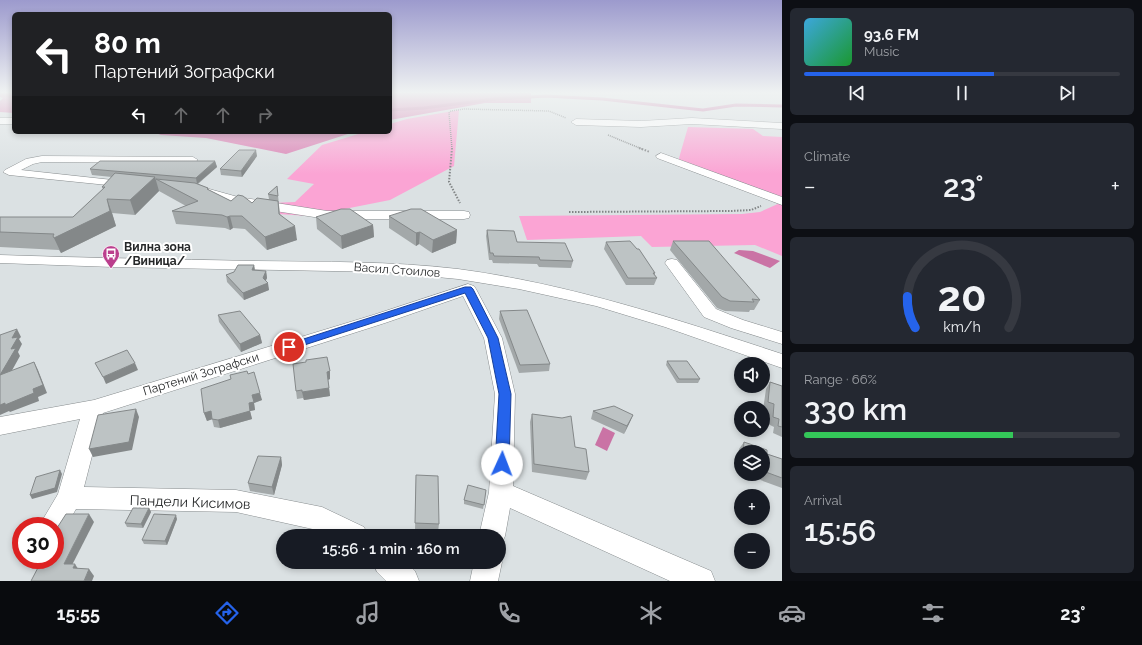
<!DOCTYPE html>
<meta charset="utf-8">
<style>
:root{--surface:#171b24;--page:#242831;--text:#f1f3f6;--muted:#9ea1a6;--line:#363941;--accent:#2563eb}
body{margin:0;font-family:Raleway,sans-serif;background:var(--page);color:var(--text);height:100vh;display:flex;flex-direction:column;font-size:15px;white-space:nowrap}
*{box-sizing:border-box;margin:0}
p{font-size:13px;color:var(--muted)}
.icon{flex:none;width:22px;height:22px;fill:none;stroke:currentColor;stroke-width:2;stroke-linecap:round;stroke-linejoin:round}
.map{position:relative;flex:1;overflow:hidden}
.drawer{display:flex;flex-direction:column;gap:8px;padding:8px;background:#0d0f14;width:360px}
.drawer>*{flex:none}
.top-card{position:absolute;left:12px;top:12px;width:380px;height:122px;border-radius:6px;box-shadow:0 2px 6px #0003;background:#202124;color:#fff;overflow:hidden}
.fabs{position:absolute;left:734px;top:357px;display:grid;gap:8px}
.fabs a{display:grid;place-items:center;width:36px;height:36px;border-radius:50%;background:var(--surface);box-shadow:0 2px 6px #0003;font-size:20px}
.speed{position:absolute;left:12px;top:517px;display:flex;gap:8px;font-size:20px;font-weight:700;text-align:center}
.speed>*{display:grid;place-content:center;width:52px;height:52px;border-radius:50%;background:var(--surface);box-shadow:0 2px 6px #0003;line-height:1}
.speed .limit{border:6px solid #d22;background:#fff;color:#111}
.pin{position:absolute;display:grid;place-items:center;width:34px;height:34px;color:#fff;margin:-17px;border:2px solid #fff;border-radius:50%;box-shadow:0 1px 4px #0007}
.me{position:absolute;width:44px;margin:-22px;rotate:2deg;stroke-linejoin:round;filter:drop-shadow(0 0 3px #0008)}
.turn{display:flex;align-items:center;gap:14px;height:84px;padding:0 16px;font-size:18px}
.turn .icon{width:52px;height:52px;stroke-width:2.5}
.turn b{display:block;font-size:28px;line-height:34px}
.lanes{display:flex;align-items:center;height:38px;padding:0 16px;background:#0003;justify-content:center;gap:20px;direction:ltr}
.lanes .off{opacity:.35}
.big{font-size:30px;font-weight:600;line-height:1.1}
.drawer .tile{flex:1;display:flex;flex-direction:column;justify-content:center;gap:6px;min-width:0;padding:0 14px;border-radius:6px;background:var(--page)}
.drawer .dial{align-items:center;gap:0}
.dial svg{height:104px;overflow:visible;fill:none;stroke:var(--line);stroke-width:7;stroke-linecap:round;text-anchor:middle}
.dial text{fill:var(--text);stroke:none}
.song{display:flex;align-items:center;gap:12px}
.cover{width:48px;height:48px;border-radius:6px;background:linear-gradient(135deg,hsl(200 70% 55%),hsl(130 70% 35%))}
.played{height:4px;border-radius:2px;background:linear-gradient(90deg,var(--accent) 60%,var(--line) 60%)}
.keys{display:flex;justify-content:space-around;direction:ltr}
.heat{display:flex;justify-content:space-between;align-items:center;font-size:22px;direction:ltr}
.charge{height:6px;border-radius:3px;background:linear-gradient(90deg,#34c759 66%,var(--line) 0)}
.trip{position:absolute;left:276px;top:529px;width:230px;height:40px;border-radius:20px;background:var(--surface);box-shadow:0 2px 6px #0003;font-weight:600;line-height:40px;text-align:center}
.tabs{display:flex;height:64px;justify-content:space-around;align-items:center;background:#090b0e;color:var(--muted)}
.tabs .icon{width:28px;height:28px}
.tabs .on{color:var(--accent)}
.tabs b{font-size:18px;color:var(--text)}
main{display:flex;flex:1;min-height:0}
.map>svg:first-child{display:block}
.green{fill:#fba4d4}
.forest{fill:#da82b4}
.water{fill:#ca73a5}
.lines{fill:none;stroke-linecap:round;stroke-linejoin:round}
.stream{stroke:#ca73a5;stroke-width:3}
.minor-casing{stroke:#878c8e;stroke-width:1}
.path-far1{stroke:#808485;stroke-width:1.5;stroke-dasharray:1 1;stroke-linecap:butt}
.path{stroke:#808485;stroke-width:2;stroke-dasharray:1.5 1.5;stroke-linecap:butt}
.minor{fill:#fff;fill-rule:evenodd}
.wall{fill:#a3a8a9}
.shaded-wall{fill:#848889}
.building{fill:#bdc3c4;stroke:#848889}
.route{fill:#2563eb;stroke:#184099}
.labels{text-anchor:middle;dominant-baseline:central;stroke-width:4;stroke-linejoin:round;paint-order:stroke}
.poi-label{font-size:12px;font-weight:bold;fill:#262829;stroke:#fff;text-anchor:start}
.street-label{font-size:12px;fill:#262829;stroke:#fff}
.near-street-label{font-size:14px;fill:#262829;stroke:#fff}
</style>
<main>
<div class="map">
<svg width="782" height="581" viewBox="0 0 782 581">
<rect width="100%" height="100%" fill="#dbe1e3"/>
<!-- green -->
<g class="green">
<polygon points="459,110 454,166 390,200 309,216 263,213 271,203 295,202 314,184 287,179 322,145 365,132 390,132 390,124 407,119"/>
<polygon points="688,127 753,129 763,136 782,137 782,256 755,245 652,247 641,236 527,240 519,216 742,214 760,212 780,203 677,165"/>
</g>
<!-- forest -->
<g class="forest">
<polygon points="0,93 14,93 14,113 0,112 0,101 3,98 0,97"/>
<polygon points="390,93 531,93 531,103 485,103 390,120"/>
<polygon points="153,132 354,132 286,154 206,138 161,135"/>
</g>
<!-- water -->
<g class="water">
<polygon points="739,250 753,251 780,261 770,268 734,253"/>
<polygon points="603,427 615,433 607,451 595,445"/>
</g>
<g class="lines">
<!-- stream -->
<g class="stream">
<polyline points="0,94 14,97"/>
<polyline points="390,110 424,108 495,99 546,96 602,99 703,110 736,105 782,106"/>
</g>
<!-- minor casing -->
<g class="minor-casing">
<g id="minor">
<rect x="0" y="118" width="14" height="6"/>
<polygon points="692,118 782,123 782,129 692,124 641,127 576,125 571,122 576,119 641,121"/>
<polygon points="661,153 782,197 782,205 657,158 656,156"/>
<polygon points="42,156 193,157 198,160 193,163 42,162 33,164 21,170 131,182 133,184 131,186 127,187 9,175 3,172 5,170 26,159"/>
<polygon points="202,187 238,197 327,211 464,211 469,212 470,215 469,218 464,219 327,219 237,205 198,194 196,191 198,188"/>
<path d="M0,255C85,258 170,259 255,261C323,262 391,261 458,269C570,284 676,319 782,354V368L665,327L596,306L519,289L458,279L385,272L113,267L0,263Z"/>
<polygon points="672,259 677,260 716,309 743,320 782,332 782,344 731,328 704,317 665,263 667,260"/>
<polygon points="468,284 474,286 476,289 502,338 515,394 513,486 711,571 715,581 670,581 510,508 505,536 501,545 499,546 499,536 479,536 489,492 495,394 484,338 463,296 385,323 103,413 84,487 236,490 322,507 364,527 368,536 329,536 317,530 236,512 76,509 61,535 55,537 55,526 39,526 58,494 80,419 0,435 0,417 94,400 373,315"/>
<polygon points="499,556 502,562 498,581 470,581 474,562 499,562"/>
<polygon points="373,562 406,562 415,571 419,581 386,581 377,572"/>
</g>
</g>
<!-- path-far1 -->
<g class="path-far1">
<polyline points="608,135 642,149"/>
<polyline points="452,149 449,113 451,111 464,109 549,111 566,118"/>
</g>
<!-- path -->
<g class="path">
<polyline points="452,148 449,182 460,203"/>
<polyline points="639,148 650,152"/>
<polyline points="569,212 730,211 751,210 761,206"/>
</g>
<!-- minor -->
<use href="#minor" class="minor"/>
</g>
<!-- wall -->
<g class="wall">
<polygon points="257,156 242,177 221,175 220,169"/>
<polygon points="215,161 217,167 198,184 208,188 209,190 231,201 252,203 269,199 268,194 277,186 280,214 297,240 267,250 245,229 233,228 230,230 225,228 176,224 172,211 186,206 159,191 156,181 159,191 135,215 112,213 116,226 61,253 59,250 0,247 0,217 73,217 103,189 102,187 112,177 92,175 90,169"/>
<polygon points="389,216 457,230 456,243 432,253 419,244 416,246 389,228"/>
<polygon points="316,217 373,225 374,237 342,249 317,229"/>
<polygon points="487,230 517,242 573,261 571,268 539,267 537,264 493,263 492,260 489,260 486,236"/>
<polygon points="673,241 760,300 754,310 750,310 749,312 725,311 717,308 670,250"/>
<polygon points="606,242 637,249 655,273 655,275 657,278 654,285 626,285 604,249"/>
<polygon points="254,265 255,270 266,271 267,278 266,280 269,290 244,300 227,282 226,275"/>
<polygon points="500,311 550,364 549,371 519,373 499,319"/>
<polygon points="218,315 260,335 262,343 241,352 219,322"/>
<polygon points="667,361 700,379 698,383 677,383 666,365"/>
<polygon points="330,371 330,379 328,380 330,396 304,400 303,398 297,399 296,391"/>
<polygon points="248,374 262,400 254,403 255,410 250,411 252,419 220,428 214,427 212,419 207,421 204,413"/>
<polygon points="770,382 782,386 782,437 773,433 774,427 768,424 769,412 763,410 766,389"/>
<polygon points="593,411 633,415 624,434 591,419"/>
<polygon points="532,414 575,447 589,472 586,480 532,472 530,422"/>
<polygon points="744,442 767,454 782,459 782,488 744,474 763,474 763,452 741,452 741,473 738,471 739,449"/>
<polygon points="281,457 282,465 274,495 250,491 248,483"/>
<polygon points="416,475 439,524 438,532 415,531"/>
<polygon points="486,490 483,509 464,504 464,500"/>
<polygon points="149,508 151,512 143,528 127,527 125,523"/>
<polygon points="177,519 167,545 144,544 142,540"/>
</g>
<!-- shaded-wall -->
<g class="shaded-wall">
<polygon points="256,150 257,156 242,177 241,171"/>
<polygon points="215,161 217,167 197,184 196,178"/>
<polygon points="155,177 159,191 135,215 130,200"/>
<polygon points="107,199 112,213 116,226 61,253 54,238"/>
<polygon points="230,216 233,228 230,230 227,217"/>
<polygon points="373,225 374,237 342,249 341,236"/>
<polygon points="295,226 297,240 267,250 265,237"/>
<polygon points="457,230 456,243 432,253 433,240"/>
<polygon points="420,232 419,244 416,246 416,233"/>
<polygon points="254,265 255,272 252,270"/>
<polygon points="266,271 267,278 264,284 268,283 269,290 244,300 243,293 263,278"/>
<polygon points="17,329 21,337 19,339 22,344 18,352 20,356 5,383 0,375 11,349 12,338"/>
<polygon points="260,335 262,343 241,352 240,344"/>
<polygon points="34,362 38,370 47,393 38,397 39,401 10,412 9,411 0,415 0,405 33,389"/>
<polygon points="135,363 138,370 106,384 103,377"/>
<polygon points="330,371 330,379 327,380 327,372"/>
<polygon points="329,388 330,396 304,400 302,392"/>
<polygon points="260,393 262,400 254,403 255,410 250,411 252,419 220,428 218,420 249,403 252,395"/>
<polygon points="136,409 139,417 132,450 93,457 89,449"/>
<polygon points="211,411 213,419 207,421 204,413"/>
<polygon points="633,415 630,422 624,434 627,426"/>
<polygon points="281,457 282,465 274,495 272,487"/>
<polygon points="60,470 62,474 57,492 32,499 30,495"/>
<polygon points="149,508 151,512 143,528 141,524"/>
<polygon points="89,514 94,522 69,571 64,564"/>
<polygon points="176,515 177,519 167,545 165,541"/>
<polygon points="75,564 80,572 73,568"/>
<polygon points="89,569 94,576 92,581 84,581"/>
</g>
<!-- building -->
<g class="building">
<polygon points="239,150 256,150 241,171 220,169"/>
<polygon points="100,161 215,161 196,178 90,169"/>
<polygon points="115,173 155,177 130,200 107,199 110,211 54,238 53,236 54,234 0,232 0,217 73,217 105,187 102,187"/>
<polygon points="156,179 195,183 208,188 207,189 231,201 238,195 243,196 252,203 257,198 278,201 279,214 295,226 265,237 242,216 230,216 227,217 222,215 172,211 198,201"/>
<polygon points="277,186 278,196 268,194"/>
<polygon points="341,209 350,209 373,225 341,236 316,217"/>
<polygon points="411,209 421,209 457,230 433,240 420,232 416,233 389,216"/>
<polygon points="487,230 514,231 517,242 565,243 573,261 540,260 539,257 494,256 493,253 490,253"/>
<polygon points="630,241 637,249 639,249 655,273 653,273 657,278 628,278 606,242"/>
<polygon points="673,241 709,241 760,300 752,299 754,302 730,301 722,297"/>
<polygon points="238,265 254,265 252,270 266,271 263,278 268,283 243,293 226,275 234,272"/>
<polygon points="527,310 550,364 520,365 500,311"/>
<polygon points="240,311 260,335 240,344 218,315"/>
<polygon points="17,329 12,338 18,337 11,349 16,348 0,375 34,362 43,385 33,389 34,393 5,405 5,403 0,405 0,335"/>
<polygon points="127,350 135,363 103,377 95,363"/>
<polygon points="327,357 330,371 327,372 329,388 302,392 302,390 296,391 293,364 306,362 306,360"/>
<polygon points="667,361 687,361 700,379 679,379"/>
<polygon points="247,371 248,374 254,372 260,393 252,395 254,402 249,403 250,411 218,420 212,419 211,411 204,413 201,389 231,379 230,375"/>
<polygon points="770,382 782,386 782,427 778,426 779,419 773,417 774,404 768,402"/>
<polygon points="614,406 633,415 627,426 593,411"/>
<polygon points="136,409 129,442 89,449 98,415"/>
<polygon points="532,414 562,418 571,416 575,447 586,449 589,472 534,464"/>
<polygon points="744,442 767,450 767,454 782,459 782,478 763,471 763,452 743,452"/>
<polygon points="258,456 281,457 272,487 248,483"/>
<polygon points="60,470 55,488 30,495 36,477"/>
<polygon points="416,475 438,476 439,524 415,523"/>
<polygon points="468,485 486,490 484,505 464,500"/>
<polygon points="133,508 149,508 141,524 125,523"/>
<polygon points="66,514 89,514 64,564 75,564 73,568 89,569 84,581 31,581 42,560 55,560 55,529 57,528"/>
<polygon points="154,514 176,515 165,541 142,540"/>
</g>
<!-- sky -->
<linearGradient id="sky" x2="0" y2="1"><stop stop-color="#9c9acd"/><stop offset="0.53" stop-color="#eff2f2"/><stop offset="1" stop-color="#eff2f2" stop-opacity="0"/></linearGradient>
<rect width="782" height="174" fill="url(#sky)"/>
<!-- route -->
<polygon class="route" points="465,287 471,287 473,289 498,338 511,394 509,464 507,468 502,469 497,468 495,464 499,394 488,338 465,293 292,349 285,349 284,347 285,345"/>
<!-- icons -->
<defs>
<g id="bus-pin" transform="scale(0.9)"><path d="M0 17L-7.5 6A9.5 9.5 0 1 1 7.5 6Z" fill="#bb3e8d" stroke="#fff"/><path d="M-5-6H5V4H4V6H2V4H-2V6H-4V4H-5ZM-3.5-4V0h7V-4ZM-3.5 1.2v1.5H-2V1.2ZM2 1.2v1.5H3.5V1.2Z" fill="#fff"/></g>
</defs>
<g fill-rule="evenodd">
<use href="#bus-pin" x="111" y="254"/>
</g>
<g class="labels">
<!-- poi labels -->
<g class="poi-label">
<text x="124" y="247">Вилна зона<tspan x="124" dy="14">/Виница/</tspan></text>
</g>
<!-- street labels -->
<g class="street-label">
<text transform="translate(397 270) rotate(4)">Васил Стоилов</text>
<text transform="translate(201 374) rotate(-17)">Партений Зографски</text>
</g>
<!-- near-street labels -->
<g class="near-street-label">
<text transform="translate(190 502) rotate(2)">Пандели Кисимов</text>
</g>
</g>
</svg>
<div class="fabs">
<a><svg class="icon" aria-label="sound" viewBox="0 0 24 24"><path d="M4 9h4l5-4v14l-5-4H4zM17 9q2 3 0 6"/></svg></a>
<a><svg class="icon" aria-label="search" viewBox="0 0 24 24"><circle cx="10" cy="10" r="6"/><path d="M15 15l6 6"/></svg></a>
<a><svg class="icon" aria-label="layers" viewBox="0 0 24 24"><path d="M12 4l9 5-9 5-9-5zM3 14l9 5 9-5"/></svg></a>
<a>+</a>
<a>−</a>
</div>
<div class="speed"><div class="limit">30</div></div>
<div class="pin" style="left:289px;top:347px;background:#d93025"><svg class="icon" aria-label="arrive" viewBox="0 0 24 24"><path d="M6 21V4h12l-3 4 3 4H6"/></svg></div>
<svg class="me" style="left:502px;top:464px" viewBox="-20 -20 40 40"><circle r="19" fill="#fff"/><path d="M0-13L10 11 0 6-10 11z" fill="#2563eb"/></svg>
<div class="trip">15:56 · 1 min · 160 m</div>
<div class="top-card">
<div class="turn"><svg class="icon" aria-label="left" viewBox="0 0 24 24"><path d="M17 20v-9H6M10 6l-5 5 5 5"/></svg><div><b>80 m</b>Партений Зографски</div></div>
<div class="lanes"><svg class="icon" aria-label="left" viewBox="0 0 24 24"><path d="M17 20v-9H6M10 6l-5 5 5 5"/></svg><svg class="icon off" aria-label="ahead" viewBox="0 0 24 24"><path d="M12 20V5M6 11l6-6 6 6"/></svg><svg class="icon off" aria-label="ahead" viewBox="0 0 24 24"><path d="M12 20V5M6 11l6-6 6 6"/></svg><svg class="icon off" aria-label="right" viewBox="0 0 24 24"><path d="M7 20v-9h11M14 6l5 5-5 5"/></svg></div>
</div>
</div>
<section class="drawer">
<div class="tile">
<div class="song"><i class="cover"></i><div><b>93.6 FM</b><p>Music</p></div></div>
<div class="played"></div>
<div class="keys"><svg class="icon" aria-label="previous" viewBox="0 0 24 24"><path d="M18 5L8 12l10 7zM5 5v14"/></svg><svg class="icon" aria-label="pause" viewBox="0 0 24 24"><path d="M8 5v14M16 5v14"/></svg><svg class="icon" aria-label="next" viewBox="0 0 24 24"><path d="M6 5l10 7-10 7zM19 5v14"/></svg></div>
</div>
<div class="tile"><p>Climate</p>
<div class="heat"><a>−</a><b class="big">23°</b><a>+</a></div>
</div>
<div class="tile dial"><svg viewBox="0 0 100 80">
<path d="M14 69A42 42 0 1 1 86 69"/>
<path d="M14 69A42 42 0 0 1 8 45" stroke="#2563eb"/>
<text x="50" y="56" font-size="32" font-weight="700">20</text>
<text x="50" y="72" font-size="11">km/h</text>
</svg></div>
<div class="tile"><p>Range · 66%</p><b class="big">330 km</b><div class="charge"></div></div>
<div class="tile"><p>Arrival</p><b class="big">15:56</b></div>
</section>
</main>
<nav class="tabs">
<b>15:55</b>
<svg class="icon on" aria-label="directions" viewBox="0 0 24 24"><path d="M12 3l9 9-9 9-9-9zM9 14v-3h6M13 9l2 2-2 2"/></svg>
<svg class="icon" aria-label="music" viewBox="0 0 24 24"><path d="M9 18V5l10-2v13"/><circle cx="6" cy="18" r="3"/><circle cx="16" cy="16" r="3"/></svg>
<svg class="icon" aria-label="phone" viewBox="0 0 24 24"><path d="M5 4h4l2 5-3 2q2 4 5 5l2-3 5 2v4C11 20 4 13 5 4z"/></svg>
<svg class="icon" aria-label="climate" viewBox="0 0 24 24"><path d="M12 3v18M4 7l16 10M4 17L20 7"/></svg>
<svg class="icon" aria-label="car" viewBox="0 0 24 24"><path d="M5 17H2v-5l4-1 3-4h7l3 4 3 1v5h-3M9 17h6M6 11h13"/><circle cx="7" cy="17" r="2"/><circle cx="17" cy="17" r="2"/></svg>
<svg class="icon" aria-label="filters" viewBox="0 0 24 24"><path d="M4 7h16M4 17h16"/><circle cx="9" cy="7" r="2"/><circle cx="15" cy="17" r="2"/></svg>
<b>23°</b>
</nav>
